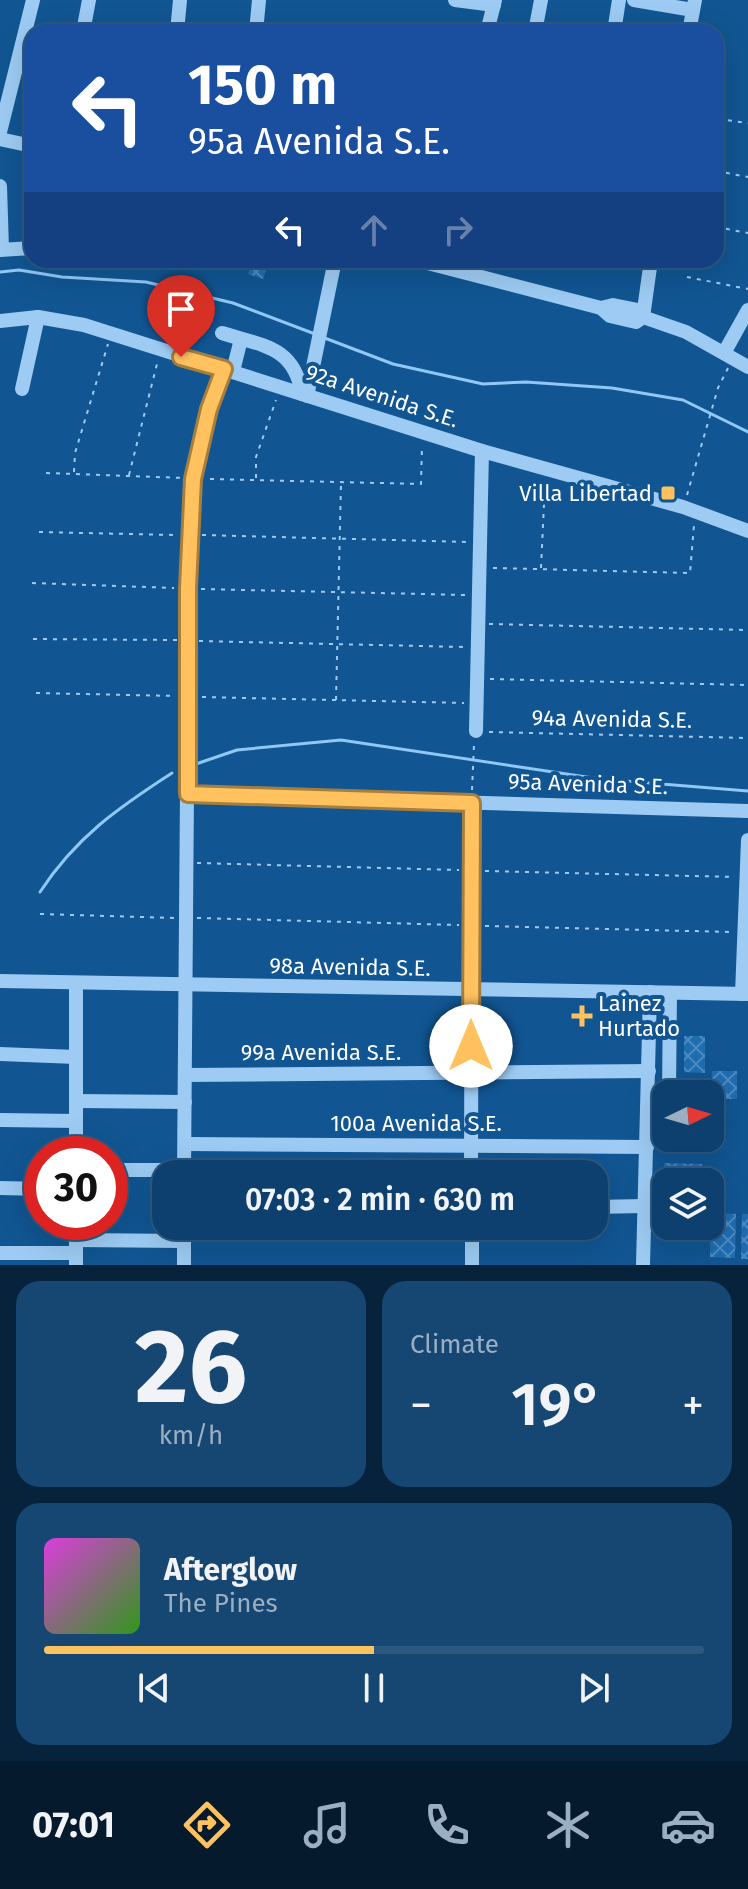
<!DOCTYPE html>
<meta charset="utf-8">
<style>
:root{--surface:#0d406e;--page:#164773;--text:#f1f3f6;--muted:#9aafc2;--line:#2d5981;--accent:#ffc25f}
body{margin:0;font-family:"Fira Sans",sans-serif;background:var(--page);color:var(--text);height:100vh;display:flex;flex-direction:column;font-size:30px;white-space:nowrap}
*{box-sizing:border-box;margin:0}
p{font-size:26px;color:var(--muted)}
.icon{flex:none;width:44px;height:44px;fill:none;stroke:currentColor;stroke-width:2;stroke-linecap:round;stroke-linejoin:round}
.map{position:relative;height:1265px;overflow:hidden}
.details{display:flex;flex-direction:column;gap:16px;padding:16px;background:#07233c;flex:1}
.details>*{flex:none}
.top-card{position:absolute;left:24px;top:24px;width:700px;height:244px;border-radius:24px;box-shadow:0 8px 32px #0002,0 0 0 2px var(--line);background:#1a4fa0;color:#fff;overflow:hidden}
.needle{width:52px;rotate:85deg}
.tools{position:absolute;left:652px;top:1080px;display:grid;gap:16px}
.tools a{display:grid;place-items:center;width:72px;height:72px;border-radius:16px;background:var(--surface);box-shadow:0 8px 32px #0002,0 0 0 2px var(--line);font-size:40px}
.speed{position:absolute;left:24px;top:1136px;display:flex;gap:16px;font-size:40px;font-weight:700;text-align:center}
.speed>*{display:grid;place-content:center;width:104px;height:104px;border-radius:50%;background:var(--surface);box-shadow:0 8px 32px #0002,0 0 0 2px var(--line);line-height:1}
.speed .limit{border:12px solid #d22;background:#fff;color:#111}
.pin{position:absolute;display:grid;place-items:center;width:68px;height:68px;color:#fff;margin:-82px -34px;border-radius:50% 50% 50% 0;rotate:-45deg;box-shadow:0 0 8px #0007}
.pin .icon{rotate:45deg}
.me{position:absolute;width:88px;margin:-44px;rotate:0deg;stroke-linejoin:round;filter:drop-shadow(0 0 6px #0008)}
.turn{display:flex;align-items:center;gap:28px;height:168px;padding:0 32px;font-size:36px}
.turn .icon{width:104px;height:104px;stroke-width:2.5}
.turn b{display:block;font-size:56px;line-height:68px}
.lanes{display:flex;align-items:center;height:76px;padding:0 32px;background:#0003;justify-content:center;gap:40px;direction:ltr}
.lanes .off{opacity:.35}
.big{font-size:60px;font-weight:600;line-height:1.1}
.details .card{flex:1;display:flex;flex-direction:column;justify-content:center;gap:12px;min-width:0;padding:0 28px;border-radius:24px;background:var(--page)}
.details .dial{align-items:center;gap:0}
.dial b{font-size:104px;line-height:1}
.song{display:flex;align-items:center;gap:24px}
.cover{width:96px;height:96px;border-radius:12px;background:linear-gradient(135deg,hsl(300 70% 55%),hsl(110 70% 35%))}
.played{height:8px;border-radius:4px;background:linear-gradient(90deg,var(--accent) 50%,var(--line) 50%)}
.keys{display:flex;justify-content:space-around;direction:ltr}
.heat{display:flex;justify-content:space-between;align-items:center;font-size:44px;direction:ltr}
.details .tiles{flex:1;display:grid;gap:16px;grid-template-columns:1fr 1fr}
.card:last-child{grid-column:span 2}
.trip{position:absolute;left:152px;top:1160px;width:456px;height:80px;border-radius:24px;background:var(--surface);box-shadow:0 8px 32px #0002,0 0 0 2px var(--line);font-weight:600;line-height:80px;text-align:center}
.dock{display:flex;height:128px;justify-content:space-around;align-items:center;background:#051a2c;color:var(--muted)}
.dock .icon{width:56px;height:56px}
.dock .on{color:var(--accent)}
.dock b{font-size:36px;color:var(--text)}
.map>svg:first-child{display:block}
.lines{fill:none;stroke-linecap:round;stroke-linejoin:round}
.stream{stroke:#8fc8f6;stroke-width:3}
.building{fill:url(#building-cross-hatch)}
.path{stroke:#9dcbf3;stroke-width:2;stroke-dasharray:4 6;stroke-linecap:butt}
.minor{stroke:#9dcbf3;stroke-width:14}
.route-casing{stroke:#a67e3e;stroke-width:20}
.route{stroke:#ffc25f;stroke-width:14}
.poi-dot{fill:#ffc25f;stroke:#115592;stroke-width:3}
.labels{text-anchor:middle;dominant-baseline:central;stroke-width:8;stroke-linejoin:round;paint-order:stroke}
.street-label{font-size:22px;fill:#fff;stroke:#115592}
.poi-label{font-size:22px;fill:#fff;stroke:#115592;text-anchor:end}
</style>
<div class="map">
<svg width="748" height="1265" viewBox="0 0 748 1265">
<defs>
<pattern id="building-cross-hatch" width="8" height="8" patternUnits="userSpaceOnUse" patternTransform="scale(2)"><rect width="8" height="8" fill="#1f6db1"/><path d="M0 0l8 8M0 8l8-8" fill="none" stroke="#4c8ac1"/></pattern>
</defs>
<rect width="100%" height="100%" fill="#115592"/>
<g class="lines">
<!-- stream -->
<g class="stream">
<polyline points="0,272 19,270 62,277 146,282 233,303 315,334"/>
<polyline points="322,337 393,364 483,384 526,382 612,388 683,400 748,432"/>
<polyline points="196,764 237,750 341,740 600,779 748,791"/>
<path d="M40,892C76,837 118,808 172,773"/>
</g>
</g>
<!-- building -->
<g class="building">
<polygon points="253,260 270,260 263,279 248,274"/>
<polygon points="684,1036 705,1036 705,1073 684,1072"/>
<rect x="712" y="1071" width="25" height="28"/>
<polygon points="664,1163 702,1164 701,1182 664,1182"/>
<polygon points="711,1213 736,1214 735,1258 710,1257"/>
<polygon points="742,1214 748,1214 748,1259 741,1259"/>
</g>
<g class="lines">
<!-- path -->
<g class="path">
<polyline points="718,119 748,123"/>
<polyline points="716,171 748,177"/>
<polyline points="716,227 748,233"/>
<polyline points="687,277 748,289"/>
<polyline points="74,472 75,453 108,344"/>
<polyline points="46,473 184,478"/>
<polyline points="129,475 158,360"/>
<polyline points="256,478 256,457 276,400"/>
<polyline points="210,479 421,484 422,445"/>
<polyline points="687,495 718,388 728,368"/>
<polyline points="39,532 175,535"/>
<polyline points="202,535 467,542"/>
<polyline points="493,568 690,573 694,525"/>
<polyline points="541,568 545,482"/>
<polyline points="32,583 174,588"/>
<polyline points="201,589 466,595"/>
<polyline points="489,624 748,630"/>
<polyline points="33,639 177,640"/>
<polyline points="199,641 465,647"/>
<polyline points="490,679 748,685"/>
<polyline points="36,693 176,696"/>
<polyline points="202,697 464,703"/>
<polyline points="336,700 341,483"/>
<polyline points="489,732 748,738"/>
<polyline points="472,790 474,744"/>
<polyline points="197,863 459,870"/>
<polyline points="485,871 735,877"/>
<polyline points="40,914 175,918"/>
<polyline points="197,918 459,925"/>
<polyline points="485,926 731,932"/>
</g>
<!-- minor -->
<g class="minor">
<polyline points="455,0 494,5"/>
<polyline points="634,0 693,10"/>
<polyline points="83,32 89,0"/>
<polyline points="177,32 180,0"/>
<polyline points="256,32 259,0"/>
<polyline points="487,32 495,0"/>
<polyline points="535,32 541,0"/>
<polyline points="614,32 619,0"/>
<polyline points="689,32 695,0"/>
<polyline points="0,132 33,0"/>
<polyline points="0,139 32,146"/>
<polyline points="0,186 2,249"/>
<polyline points="0,250 32,248"/>
<polyline points="416,260 601,308 610,316 636,322 643,317"/>
<polyline points="601,308 613,305 638,310 643,317 686,332 748,367"/>
<polyline points="643,317 651,260"/>
<polyline points="0,321 38,317 84,325 482,451 683,507 748,531"/>
<path d="M222,333C263,346 294,346 302,394"/>
<polyline points="724,353 748,310"/>
<polyline points="233,371 241,339"/>
<polyline points="22,389 38,317"/>
<polyline points="307,396 335,260"/>
<polyline points="476,731 482,451"/>
<polyline points="188,794 748,811"/>
<polyline points="0,981 748,994"/>
<polyline points="742,994 748,840"/>
<polyline points="0,1054 76,1057"/>
<polyline points="185,1075 649,1071"/>
<polyline points="669,1094 670,993"/>
<polyline points="76,1101 185,1102"/>
<polyline points="0,1120 76,1121"/>
<polyline points="185,1144 647,1147"/>
<polyline points="76,1154 76,983"/>
<polyline points="110,1170 184,1170"/>
<path d="M184,1174L189,535C193,477 204,424 224,369"/>
<polyline points="471,1174 472,803"/>
<polyline points="0,1188 42,1189"/>
<polyline points="594,1207 644,1206"/>
<polyline points="472,1226 472,1265"/>
<polyline points="76,1240 184,1241"/>
<polyline points="0,1253 76,1253"/>
<polyline points="76,1265 76,1222"/>
<polyline points="184,1265 184,1226"/>
<polyline points="643,1265 650,992"/>
</g>
</g>
<g class="lines">
<!-- route casing -->
<g class="route-casing">
<polyline id="route" points="181,357 224,369 209,409 193,479 188,588 188,794 472,803 471,1046"/>
</g>
<!-- route -->
<use href="#route" class="route"/>
</g>
<!-- markers -->
<g class="poi-dot">
<rect x="660" y="485" width="16" height="16" rx="4"/>
<path d="M578 1004h8v8h8v8h-8v8h-8v-8h-8v-8h8z"/>
</g>
<g class="labels">
<!-- street labels -->
<g class="street-label">
<text transform="translate(382 396) rotate(18)">92a Avenida S.E.</text>
<text transform="translate(612 719) rotate(1)">94a Avenida S.E.</text>
<text transform="translate(588 784) rotate(2)">95a Avenida S.E.</text>
<text transform="translate(350 967) rotate(1)">98a Avenida S.E.</text>
<text x="321" y="1052">99a Avenida S.E.</text>
<text x="416" y="1123">100a Avenida S.E.</text>
</g>
<!-- poi labels -->
<g class="poi-label">
<text x="652" y="493">Villa Libertad</text>
<text x="598" y="1003" text-anchor="start">Lainez<tspan x="598" dy="25">Hurtado</tspan></text>
</g>
</g>
</svg>
<div class="tools">
<a><svg class="needle" viewBox="-14 -14 28 28"><path d="M0-13l5 13h-10z" fill="#e53935"/><path d="M0 13l5-13h-10z" fill="#9aafc2"/></svg></a>
<a><svg class="icon" aria-label="layers" viewBox="0 0 24 24"><path d="M12 4l9 5-9 5-9-5zM3 14l9 5 9-5"/></svg></a>
</div>
<div class="speed"><div class="limit">30</div></div>
<div class="pin" style="left:181px;top:357px;background:#d93025"><svg class="icon" aria-label="arrive" viewBox="0 0 24 24"><path d="M6 21V4h12l-3 4 3 4H6"/></svg></div>
<svg class="me" style="left:471px;top:1046px" viewBox="-20 -20 40 40"><circle r="19" fill="#fff"/><path d="M0-13L10 11 0 6-10 11z" fill="#ffc25f"/></svg>
<div class="trip">07:03 · 2 min · 630 m</div>
<div class="top-card">
<div class="turn"><svg class="icon" aria-label="left" viewBox="0 0 24 24"><path d="M17 20v-9H6M10 6l-5 5 5 5"/></svg><div><b>150 m</b>95a Avenida S.E.</div></div>
<div class="lanes"><svg class="icon" aria-label="left" viewBox="0 0 24 24"><path d="M17 20v-9H6M10 6l-5 5 5 5"/></svg><svg class="icon off" aria-label="ahead" viewBox="0 0 24 24"><path d="M12 20V5M6 11l6-6 6 6"/></svg><svg class="icon off" aria-label="right" viewBox="0 0 24 24"><path d="M7 20v-9h11M14 6l5 5-5 5"/></svg></div>
</div>
</div>
<section class="details">
<div class="tiles">
<div class="card dial"><b>26</b><p>km/h</p></div>
<div class="card"><p>Climate</p>
<div class="heat"><a>−</a><b class="big">19°</b><a>+</a></div>
</div>
<div class="card">
<div class="song"><i class="cover"></i><div><b>Afterglow</b><p>The Pines</p></div></div>
<div class="played"></div>
<div class="keys"><svg class="icon" aria-label="previous" viewBox="0 0 24 24"><path d="M18 5L8 12l10 7zM5 5v14"/></svg><svg class="icon" aria-label="pause" viewBox="0 0 24 24"><path d="M8 5v14M16 5v14"/></svg><svg class="icon" aria-label="next" viewBox="0 0 24 24"><path d="M6 5l10 7-10 7zM19 5v14"/></svg></div>
</div>
</div>
</section>
<nav class="dock">
<b>07:01</b>
<svg class="icon on" aria-label="directions" viewBox="0 0 24 24"><path d="M12 3l9 9-9 9-9-9zM9 14v-3h6M13 9l2 2-2 2"/></svg>
<svg class="icon" aria-label="music" viewBox="0 0 24 24"><path d="M9 18V5l10-2v13"/><circle cx="6" cy="18" r="3"/><circle cx="16" cy="16" r="3"/></svg>
<svg class="icon" aria-label="phone" viewBox="0 0 24 24"><path d="M5 4h4l2 5-3 2q2 4 5 5l2-3 5 2v4C11 20 4 13 5 4z"/></svg>
<svg class="icon" aria-label="climate" viewBox="0 0 24 24"><path d="M12 3v18M4 7l16 10M4 17L20 7"/></svg>
<svg class="icon" aria-label="car" viewBox="0 0 24 24"><path d="M5 17H2v-5l4-1 3-4h7l3 4 3 1v5h-3M9 17h6M6 11h13"/><circle cx="7" cy="17" r="2"/><circle cx="17" cy="17" r="2"/></svg>
</nav>
